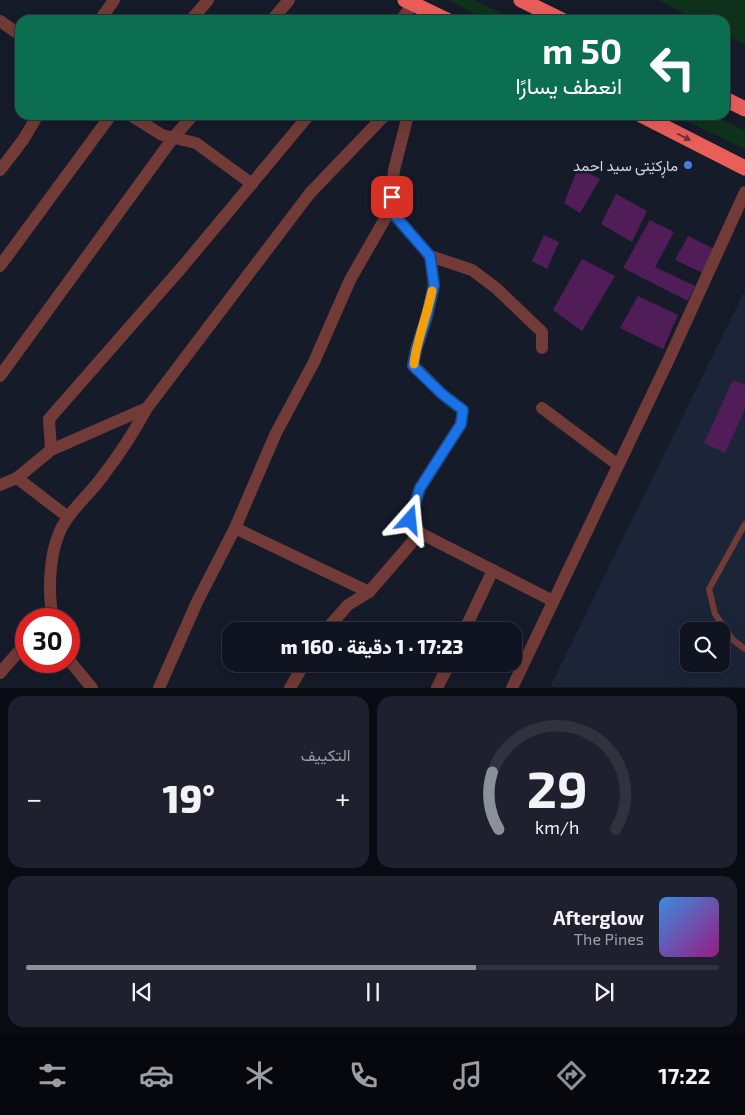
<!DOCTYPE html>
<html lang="ar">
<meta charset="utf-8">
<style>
:root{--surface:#101420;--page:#1e212d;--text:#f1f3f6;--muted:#9c9ea5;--line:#30333e;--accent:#8c9099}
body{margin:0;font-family:"Exo 2",Vazirmatn,sans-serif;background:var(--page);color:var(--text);direction:rtl;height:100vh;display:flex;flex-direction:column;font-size:19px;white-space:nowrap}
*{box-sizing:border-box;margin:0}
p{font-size:16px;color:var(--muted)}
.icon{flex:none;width:28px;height:28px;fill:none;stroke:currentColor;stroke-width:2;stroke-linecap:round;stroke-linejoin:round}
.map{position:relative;height:688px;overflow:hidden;direction:ltr}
.sheet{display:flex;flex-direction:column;gap:8px;padding:8px;background:#090b12;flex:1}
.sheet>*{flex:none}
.hud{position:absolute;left:15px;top:15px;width:715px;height:105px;border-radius:15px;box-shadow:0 5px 20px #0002,0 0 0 1px var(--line);direction:rtl;background:#0b6e4f;color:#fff;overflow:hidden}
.tools{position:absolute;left:680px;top:622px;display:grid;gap:10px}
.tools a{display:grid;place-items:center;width:50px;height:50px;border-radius:10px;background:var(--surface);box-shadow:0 5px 20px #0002,0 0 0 1px var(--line);font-size:25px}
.speed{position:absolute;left:15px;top:608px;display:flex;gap:10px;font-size:25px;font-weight:700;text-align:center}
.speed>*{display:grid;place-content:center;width:65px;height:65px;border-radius:50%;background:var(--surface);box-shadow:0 5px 20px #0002,0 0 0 1px var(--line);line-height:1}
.speed .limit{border:8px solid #d22;background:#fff;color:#111}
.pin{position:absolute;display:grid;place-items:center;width:42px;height:42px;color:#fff;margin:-21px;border-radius:10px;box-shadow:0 2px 8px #0006}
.me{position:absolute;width:55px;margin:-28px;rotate:18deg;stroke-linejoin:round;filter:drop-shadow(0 0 4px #0008)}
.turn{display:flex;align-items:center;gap:18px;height:105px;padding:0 25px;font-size:22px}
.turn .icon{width:65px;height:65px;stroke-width:2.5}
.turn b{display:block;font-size:35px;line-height:42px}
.big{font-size:38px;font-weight:800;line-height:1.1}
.sheet .widget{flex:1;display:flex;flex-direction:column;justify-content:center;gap:8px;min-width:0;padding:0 18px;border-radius:15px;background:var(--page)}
.sheet .dial{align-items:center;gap:0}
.dial svg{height:130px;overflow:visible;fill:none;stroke:var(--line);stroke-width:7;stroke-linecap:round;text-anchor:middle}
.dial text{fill:var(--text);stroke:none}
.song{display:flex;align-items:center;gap:15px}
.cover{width:60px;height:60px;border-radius:8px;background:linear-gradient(135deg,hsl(210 70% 55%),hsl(310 70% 35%))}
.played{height:5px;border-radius:2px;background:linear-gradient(90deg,var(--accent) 65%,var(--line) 65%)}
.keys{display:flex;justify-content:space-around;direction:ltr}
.heat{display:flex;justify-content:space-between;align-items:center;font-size:28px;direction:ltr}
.sheet .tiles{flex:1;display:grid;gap:8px;grid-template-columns:1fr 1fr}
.widget:last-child{grid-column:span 2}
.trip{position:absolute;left:222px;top:622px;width:300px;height:50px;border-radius:15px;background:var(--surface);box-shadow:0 5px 20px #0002,0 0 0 1px var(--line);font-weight:800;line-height:50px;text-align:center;direction:rtl}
.tab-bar{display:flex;height:80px;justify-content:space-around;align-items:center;background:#06080d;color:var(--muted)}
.tab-bar .icon{width:35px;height:35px}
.tab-bar .current{color:var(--accent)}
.tab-bar b{font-size:22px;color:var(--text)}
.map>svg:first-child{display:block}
.built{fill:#1c2438;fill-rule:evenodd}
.green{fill:#0f321c}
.building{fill:#511d59}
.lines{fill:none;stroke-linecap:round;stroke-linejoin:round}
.lane{stroke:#723b37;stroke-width:6}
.street{stroke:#723b37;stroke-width:12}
.highway{stroke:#ea5e59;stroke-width:15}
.oneway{fill:#6b363d}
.route-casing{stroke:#114b97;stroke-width:12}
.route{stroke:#1a73e8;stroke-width:9}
.slow{stroke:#f59e0b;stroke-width:9}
.shop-dot{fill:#3f7fe0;stroke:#161b2a;stroke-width:2}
.labels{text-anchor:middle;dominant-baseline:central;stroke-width:5;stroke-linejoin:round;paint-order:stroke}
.poi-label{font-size:15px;fill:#d3d7e2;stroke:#161b2a;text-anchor:end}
</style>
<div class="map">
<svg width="745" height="688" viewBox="0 0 745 688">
<rect width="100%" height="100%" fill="#161b2a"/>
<!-- built -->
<path class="built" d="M745,290V687H550ZM689,631H721V664H689Z"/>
<!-- green -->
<g class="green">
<polygon points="449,0 474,0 515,20 487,20"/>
<polygon points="658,0 745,0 745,45 725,35 725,20 697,20"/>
<polygon points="674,115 712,115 745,131 745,149"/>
</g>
<!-- building -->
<g class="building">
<polygon points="578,168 600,179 580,213 564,203"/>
<polygon points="616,194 647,211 632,242 601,224"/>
<polygon points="650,220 674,232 655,267 695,286 688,301 623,268"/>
<polygon points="544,235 559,242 547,269 532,261"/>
<polygon points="688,236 714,249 703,273 675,260"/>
<polygon points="582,259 615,276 582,331 553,310"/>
<polygon points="638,296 678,315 663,349 620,328"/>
<polygon points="733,380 745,385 745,409 725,453 704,443"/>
</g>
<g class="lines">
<!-- lane -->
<polyline class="lane" points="745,524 709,589 715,614 733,640 745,649"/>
<!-- street -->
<g class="street">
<polyline points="100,20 114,0"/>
<polyline points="191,20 208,0"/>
<polyline points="272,20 289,0"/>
<polyline points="401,20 413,4"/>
<polyline points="0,21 20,35"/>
<polyline points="130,115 162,135 196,143 252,184"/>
<polyline points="0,170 23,140 38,115"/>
<polyline points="390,210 430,256 472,270 496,288 542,332 542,348"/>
<polyline points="0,266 111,115"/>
<polyline points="0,376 173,138 193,115"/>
<polyline points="542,408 618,465"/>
<polyline points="51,450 49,419 183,266 309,115"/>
<polyline points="17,478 68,517"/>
<polyline points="0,485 17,478 51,450 147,408 310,193 385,115"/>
<polyline points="235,528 369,592"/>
<polyline points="420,533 553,601"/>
<path d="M53,619C48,594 49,559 58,536C65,515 86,498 99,481C117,458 133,434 147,408"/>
<polyline points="325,631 348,605 369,592 420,533 410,520 420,488 461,424 463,410 442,394 413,365 416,350 427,316 434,285 430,256"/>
<polyline points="464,631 493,570"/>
<polyline points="69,660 92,688"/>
<polyline points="0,673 26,643"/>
<polyline points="159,688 197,602 235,528 276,433 314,362 350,280 390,210 394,170 408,115"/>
<polyline points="290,688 304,664"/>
<polyline points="437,688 449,664"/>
<polyline points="512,688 669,359 745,192"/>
</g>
<!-- highway -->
<g class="highway">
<polyline points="405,0 447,20"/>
<polyline points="521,0 562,20"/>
<polyline points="725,99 745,109"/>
<polyline points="641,115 745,168"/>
</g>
</g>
<!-- one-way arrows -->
<defs><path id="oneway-solid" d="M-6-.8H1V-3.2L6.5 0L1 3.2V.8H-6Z" transform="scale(1.25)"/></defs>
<use class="oneway" href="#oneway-solid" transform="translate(684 137) rotate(27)"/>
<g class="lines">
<!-- route casing -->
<g class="route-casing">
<polyline id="route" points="392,197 390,210 430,256 434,285 427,316 416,350 413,366 442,394 463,410 461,424 420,488 410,520"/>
</g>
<!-- route -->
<use href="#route" class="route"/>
<!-- slow -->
<path class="slow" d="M414,364C417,339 427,316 432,291"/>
</g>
<!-- markers -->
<circle class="shop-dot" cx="688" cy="165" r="5"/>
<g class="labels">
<!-- poi labels -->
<g class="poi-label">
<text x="678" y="165">ماڕکێتی سید احمد</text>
</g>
</g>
</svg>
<div class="tools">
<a><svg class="icon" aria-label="search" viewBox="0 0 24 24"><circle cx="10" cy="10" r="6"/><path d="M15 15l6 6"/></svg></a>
</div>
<div class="speed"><div class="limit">30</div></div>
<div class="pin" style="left:392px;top:197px;background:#d93025"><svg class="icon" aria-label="arrive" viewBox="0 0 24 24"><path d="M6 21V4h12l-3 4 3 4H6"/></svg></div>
<svg class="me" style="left:410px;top:520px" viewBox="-20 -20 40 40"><path d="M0-17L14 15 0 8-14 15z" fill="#1a73e8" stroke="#fff" stroke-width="4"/></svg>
<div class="trip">17:23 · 1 دقيقة · 160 m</div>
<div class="hud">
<div class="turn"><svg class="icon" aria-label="left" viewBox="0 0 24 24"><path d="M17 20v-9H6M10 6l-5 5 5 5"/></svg><div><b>50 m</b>انعطف يسارًا</div></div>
</div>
</div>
<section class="sheet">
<div class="tiles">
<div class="widget dial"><svg viewBox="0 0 100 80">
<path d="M14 69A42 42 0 1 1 86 69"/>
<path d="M14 69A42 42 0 0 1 10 34" stroke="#8c9099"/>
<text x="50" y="56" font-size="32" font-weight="700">29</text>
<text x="50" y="72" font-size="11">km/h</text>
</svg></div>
<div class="widget"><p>التكييف</p>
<div class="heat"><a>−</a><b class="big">19°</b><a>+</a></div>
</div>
<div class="widget">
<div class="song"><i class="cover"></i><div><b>Afterglow</b><p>The Pines</p></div></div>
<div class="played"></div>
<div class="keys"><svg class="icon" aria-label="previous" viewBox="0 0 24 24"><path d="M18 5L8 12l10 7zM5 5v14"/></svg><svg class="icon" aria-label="pause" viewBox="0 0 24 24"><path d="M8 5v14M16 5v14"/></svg><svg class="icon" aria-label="next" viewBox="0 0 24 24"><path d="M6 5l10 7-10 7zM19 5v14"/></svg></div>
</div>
</div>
</section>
<nav class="tab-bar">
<b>17:22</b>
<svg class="icon current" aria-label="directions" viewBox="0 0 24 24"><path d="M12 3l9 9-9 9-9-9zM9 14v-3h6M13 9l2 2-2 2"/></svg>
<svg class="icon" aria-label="music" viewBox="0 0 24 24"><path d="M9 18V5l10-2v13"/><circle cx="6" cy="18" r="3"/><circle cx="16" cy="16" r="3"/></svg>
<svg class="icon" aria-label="phone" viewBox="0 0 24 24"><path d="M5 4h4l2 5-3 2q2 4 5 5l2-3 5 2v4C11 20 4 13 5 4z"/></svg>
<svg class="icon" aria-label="climate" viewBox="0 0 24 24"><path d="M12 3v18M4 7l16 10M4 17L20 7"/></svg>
<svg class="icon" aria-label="car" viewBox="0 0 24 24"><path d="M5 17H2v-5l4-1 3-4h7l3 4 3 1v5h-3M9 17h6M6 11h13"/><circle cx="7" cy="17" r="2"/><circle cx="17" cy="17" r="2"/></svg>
<svg class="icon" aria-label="filters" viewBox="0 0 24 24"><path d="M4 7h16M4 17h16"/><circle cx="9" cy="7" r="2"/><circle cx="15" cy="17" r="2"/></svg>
</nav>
